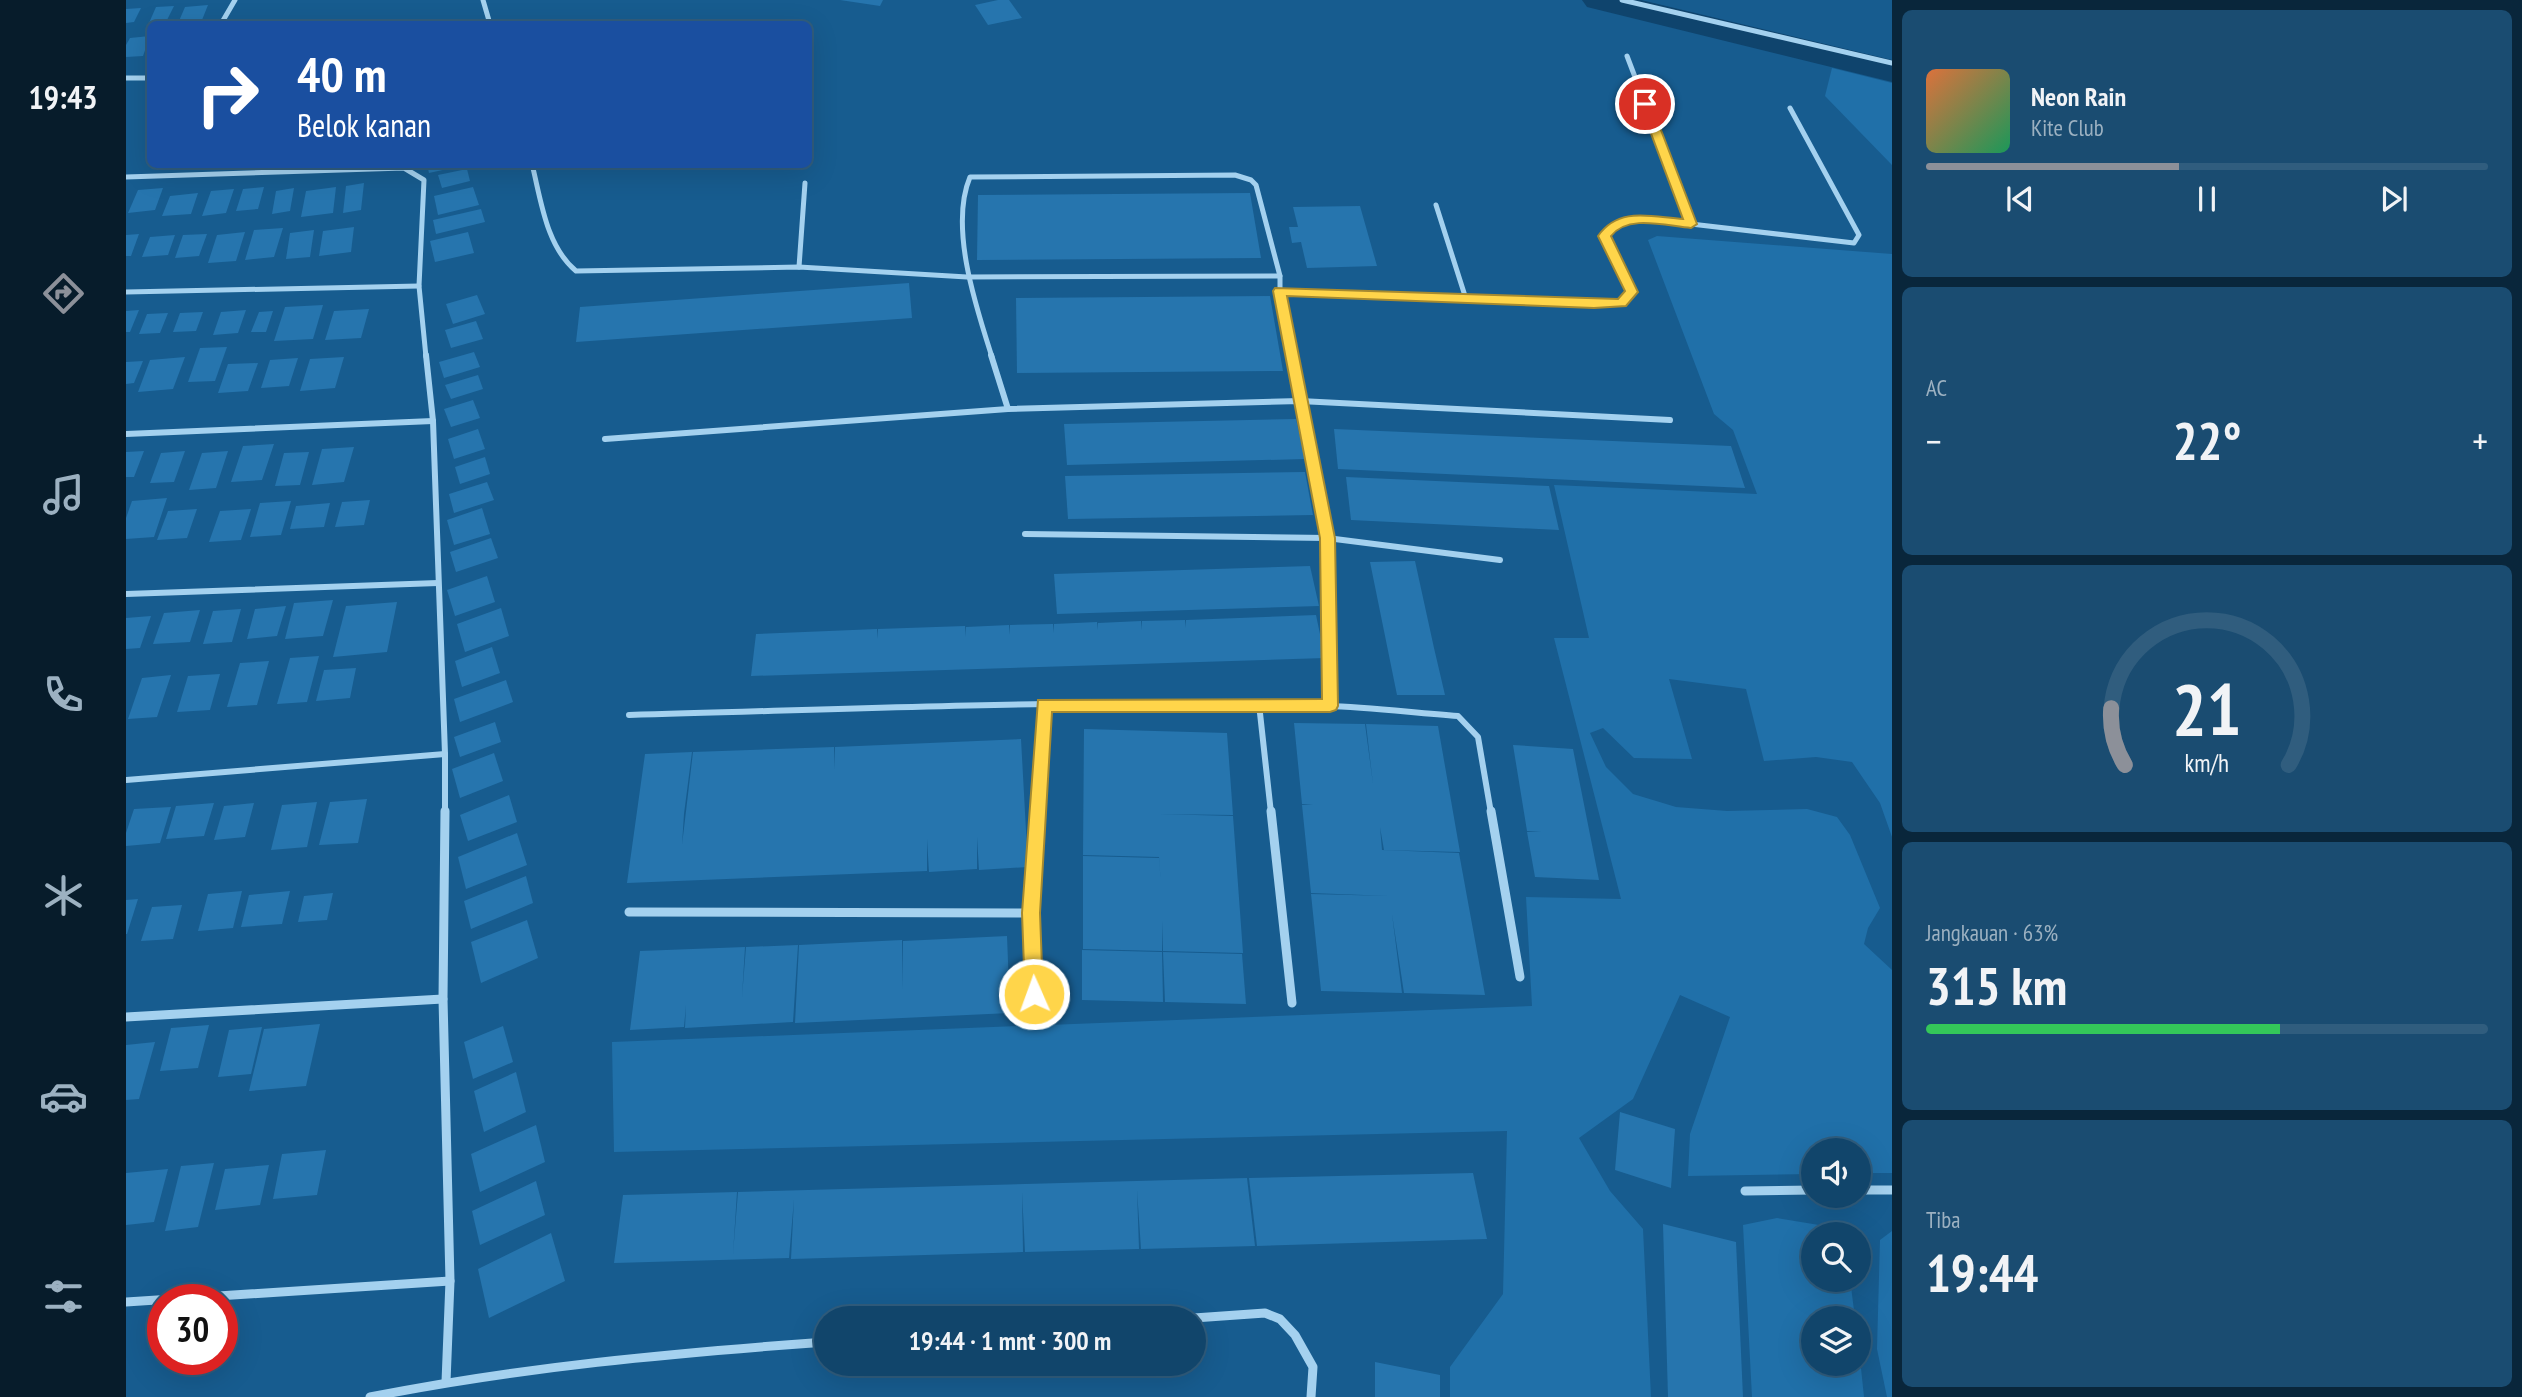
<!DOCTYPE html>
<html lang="id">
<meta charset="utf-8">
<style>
:root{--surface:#11456b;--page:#1a4c71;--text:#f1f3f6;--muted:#9cb1c1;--line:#305d7e;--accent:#8c9099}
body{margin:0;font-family:"PT Sans Narrow",sans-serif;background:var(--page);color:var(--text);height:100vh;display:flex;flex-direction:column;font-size:26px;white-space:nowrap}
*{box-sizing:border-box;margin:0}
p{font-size:23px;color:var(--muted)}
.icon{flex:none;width:38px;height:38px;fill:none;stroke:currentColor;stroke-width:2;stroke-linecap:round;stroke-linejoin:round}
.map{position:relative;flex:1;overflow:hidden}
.side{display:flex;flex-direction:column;gap:10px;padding:10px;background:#09263b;width:630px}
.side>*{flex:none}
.hud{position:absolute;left:21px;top:21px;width:665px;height:147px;border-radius:10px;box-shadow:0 7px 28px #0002,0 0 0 2px var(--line);background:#1a4fa0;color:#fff;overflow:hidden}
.fabs{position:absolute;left:1675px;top:1138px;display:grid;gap:14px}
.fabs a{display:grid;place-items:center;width:70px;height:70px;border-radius:50%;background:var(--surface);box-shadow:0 7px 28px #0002,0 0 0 2px var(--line);font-size:35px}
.speed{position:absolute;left:21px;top:1284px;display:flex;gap:14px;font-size:35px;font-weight:700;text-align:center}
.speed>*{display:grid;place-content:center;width:91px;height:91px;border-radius:50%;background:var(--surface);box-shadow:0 7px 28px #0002,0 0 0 2px var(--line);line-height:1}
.speed .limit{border:10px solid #d22;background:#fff;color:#111}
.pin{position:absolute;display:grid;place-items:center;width:60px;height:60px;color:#fff;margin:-30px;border:4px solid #fff;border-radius:50%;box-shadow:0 2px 7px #0007}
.me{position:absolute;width:77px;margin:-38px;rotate:358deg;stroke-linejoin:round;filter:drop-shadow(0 0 5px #0008)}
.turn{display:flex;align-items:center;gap:24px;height:147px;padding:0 35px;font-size:32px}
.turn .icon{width:91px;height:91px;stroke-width:2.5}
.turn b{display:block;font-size:49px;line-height:60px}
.big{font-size:52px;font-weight:700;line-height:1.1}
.side .tile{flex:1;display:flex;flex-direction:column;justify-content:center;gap:10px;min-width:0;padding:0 24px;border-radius:10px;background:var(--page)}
.side .dial{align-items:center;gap:0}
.dial svg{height:182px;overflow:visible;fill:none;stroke:var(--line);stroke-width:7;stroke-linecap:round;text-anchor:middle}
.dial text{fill:var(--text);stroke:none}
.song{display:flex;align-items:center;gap:21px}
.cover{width:84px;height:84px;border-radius:10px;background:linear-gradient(135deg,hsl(20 70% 55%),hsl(150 70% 35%))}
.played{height:7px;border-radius:4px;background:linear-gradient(90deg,var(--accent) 45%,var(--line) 45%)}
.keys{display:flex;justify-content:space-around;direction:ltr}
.heat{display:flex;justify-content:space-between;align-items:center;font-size:38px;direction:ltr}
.charge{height:10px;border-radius:5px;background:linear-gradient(90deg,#34c759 63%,var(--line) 0)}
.trip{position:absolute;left:688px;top:1306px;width:392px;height:70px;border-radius:35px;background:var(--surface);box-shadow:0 7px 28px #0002,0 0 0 2px var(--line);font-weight:700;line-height:70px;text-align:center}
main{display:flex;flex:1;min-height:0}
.tab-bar{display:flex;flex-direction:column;width:126px;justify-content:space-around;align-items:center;background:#071c2b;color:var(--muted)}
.tab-bar .icon{width:49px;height:49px}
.tab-bar .current{color:var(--accent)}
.tab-bar b{font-size:32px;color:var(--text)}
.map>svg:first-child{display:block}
.green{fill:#2070a9}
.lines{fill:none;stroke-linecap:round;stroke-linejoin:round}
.canal{fill:#0f446d;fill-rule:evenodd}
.building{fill:#2675ae}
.street-far2{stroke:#a4d1ef;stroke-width:5}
.street-far1{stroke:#a4d1ef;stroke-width:6}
.street{stroke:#a4d1ef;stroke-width:9}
.route{fill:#ffd54a;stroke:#a68a30;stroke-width:2}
</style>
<main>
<nav class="tab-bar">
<b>19:43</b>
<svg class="icon current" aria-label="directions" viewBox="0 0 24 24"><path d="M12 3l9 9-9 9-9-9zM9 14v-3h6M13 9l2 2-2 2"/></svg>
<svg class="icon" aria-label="music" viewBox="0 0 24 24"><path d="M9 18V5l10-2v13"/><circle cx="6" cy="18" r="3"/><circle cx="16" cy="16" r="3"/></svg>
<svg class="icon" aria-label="phone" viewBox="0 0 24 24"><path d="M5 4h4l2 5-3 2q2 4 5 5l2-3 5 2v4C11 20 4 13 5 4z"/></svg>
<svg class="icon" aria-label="climate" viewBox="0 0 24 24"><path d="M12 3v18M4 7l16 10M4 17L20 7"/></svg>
<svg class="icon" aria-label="car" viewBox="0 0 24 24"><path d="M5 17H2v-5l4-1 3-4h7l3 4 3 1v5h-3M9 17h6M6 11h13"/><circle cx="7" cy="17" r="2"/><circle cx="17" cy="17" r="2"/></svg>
<svg class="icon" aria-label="filters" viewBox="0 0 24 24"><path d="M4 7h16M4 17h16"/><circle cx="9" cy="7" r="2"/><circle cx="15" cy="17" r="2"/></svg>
</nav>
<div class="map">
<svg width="1766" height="1397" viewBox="0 0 1766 1397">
<rect width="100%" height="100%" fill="#175c8f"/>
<!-- green -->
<g class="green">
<polygon points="1706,68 1766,83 1766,165 1699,96"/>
<polygon points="1531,236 1766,254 1766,837 1754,803 1726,762 1690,757 1638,761 1620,689 1543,679 1566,759 1508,758 1477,728 1464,733 1480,767 1507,794 1550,807 1601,811 1681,809 1711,817 1724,835 1754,908 1742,928 1738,944 1766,970 1766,1173 1733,1173 1732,1150 1687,1150 1687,1174 1562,1176 1564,1134 1604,1017 1554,995 1507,1099 1453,1138 1484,1191 1517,1229 1525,1397 1324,1397 1324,1367 1377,1294 1381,1131 488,1152 486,1042 1406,1006 1400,897 1495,899 1428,638 1463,638 1428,485 1631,494 1607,430 1588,414 1522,240"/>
<polygon points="1651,1218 1699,1226 1706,1234 1687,1234 1687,1279 1724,1279 1729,1318 1687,1318 1687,1363 1732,1363 1733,1349 1738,1397 1626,1397 1617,1225"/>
<polygon points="1766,1231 1766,1397 1761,1397 1751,1349 1754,1240"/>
</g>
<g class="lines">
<!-- canal -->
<polygon class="canal" points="1456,0 1515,0 1766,60 1766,82 1461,7"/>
</g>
<!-- building -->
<g class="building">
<polygon points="714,0 757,0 754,6"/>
<polygon points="872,0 883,0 896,18 862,25 849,5"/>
<polygon points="82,5 76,20 53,21 59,7"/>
<polygon points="48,6 40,22 23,23 30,7"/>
<polygon points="15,8 8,22 0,23 0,9"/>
<polygon points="24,36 17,56 0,57 0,45 4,38"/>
<polygon points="301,164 335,164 335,166 303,173"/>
<polygon points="341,169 344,181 316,188 312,175"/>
<polygon points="238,183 235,210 217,213 220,186"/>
<polygon points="138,187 132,209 110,211 117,189"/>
<polygon points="210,187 207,213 175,217 180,191"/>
<polygon points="347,187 353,205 312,215 308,196"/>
<polygon points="37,188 29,210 2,213 12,190"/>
<polygon points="168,188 164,211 146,214 150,191"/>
<polygon points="108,189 100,213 76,216 85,191"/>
<polygon points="72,193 65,214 36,216 44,196"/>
<polygon points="1124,193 1135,258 851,260 852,195"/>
<polygon points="1234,206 1251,266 1181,268 1175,242 1166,243 1163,227 1172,227 1167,207"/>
<polygon points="355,209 359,222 310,234 307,220"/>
<polygon points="228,227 225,252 193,256 197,231"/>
<polygon points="157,228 148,257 119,260 128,230"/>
<polygon points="188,230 184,257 160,259 164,233"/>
<polygon points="119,232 110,261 82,263 91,235"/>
<polygon points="342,232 348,253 309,262 304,241"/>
<polygon points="13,234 5,256 0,256 0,235"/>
<polygon points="81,234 73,256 49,258 57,235"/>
<polygon points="49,235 42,255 16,257 24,237"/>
<polygon points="783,283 786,318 450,342 454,307"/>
<polygon points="351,295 359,314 327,324 320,304"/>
<polygon points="1144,296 1157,371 891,373 890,298"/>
<polygon points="197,305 187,339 148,341 159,307"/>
<polygon points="243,309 235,338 199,340 208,311"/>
<polygon points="13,310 4,332 0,332 0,311"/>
<polygon points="120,310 112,333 87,335 95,312"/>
<polygon points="147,311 140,332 125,332 133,312"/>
<polygon points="77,312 70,331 47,332 54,313"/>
<polygon points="42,313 34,333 13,334 21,314"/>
<polygon points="350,321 357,339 325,348 319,330"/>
<polygon points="101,347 89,381 62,382 74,348"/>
<polygon points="348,352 354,367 318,378 313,362"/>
<polygon points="59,357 47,389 12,392 24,360"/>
<polygon points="218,357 209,388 174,391 184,359"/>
<polygon points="172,358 163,386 135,388 144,360"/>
<polygon points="17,361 8,383 0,384 0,362"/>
<polygon points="132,363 122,391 92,393 102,364"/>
<polygon points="352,375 357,389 325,399 319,385"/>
<polygon points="347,400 354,418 325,427 318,409"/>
<polygon points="1170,419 1179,459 941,465 938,424"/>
<polygon points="352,429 359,449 328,459 322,439"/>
<polygon points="1208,429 1605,446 1619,488 1212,469"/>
<polygon points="148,444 136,480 105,482 117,446"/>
<polygon points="228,447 218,482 186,485 196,449"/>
<polygon points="18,451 8,477 0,477 0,452"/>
<polygon points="59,451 48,482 24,483 35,453"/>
<polygon points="102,451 90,488 63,490 76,453"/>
<polygon points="183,452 174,485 149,486 158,453"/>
<polygon points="359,457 364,474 334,484 329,467"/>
<polygon points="1179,472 1187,515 942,519 939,476"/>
<polygon points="1220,477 1423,486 1433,530 1225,520"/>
<polygon points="361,482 368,500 328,513 323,494"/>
<polygon points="41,498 28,537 0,539 0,518 6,501"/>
<polygon points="244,500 238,525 209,527 216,502"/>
<polygon points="165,501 155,535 124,537 134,503"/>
<polygon points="204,503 198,527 164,529 170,506"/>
<polygon points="356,508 364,534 328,545 321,520"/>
<polygon points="71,509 61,538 31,540 42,511"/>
<polygon points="125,509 115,540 83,542 94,511"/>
<polygon points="365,538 372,558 330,572 324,552"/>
<polygon points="1289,561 1308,648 1319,695 1271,695 1244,562"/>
<polygon points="1184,566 1193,606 931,614 928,574"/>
<polygon points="361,576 369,602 329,616 321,590"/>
<polygon points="207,600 197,636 159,639 168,603"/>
<polygon points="271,602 261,652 207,657 220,606"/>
<polygon points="160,606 151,636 121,639 129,609"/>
<polygon points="375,608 383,636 339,652 331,624"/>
<polygon points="115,609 106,642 77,644 87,611"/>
<polygon points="74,610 64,642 27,644 38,613"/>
<polygon points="1190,615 1199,658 625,676 630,634 751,629 752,639 752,629 839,626 840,637 840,627 883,625 884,635 884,625 927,624 928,633 928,624 971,622 972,630 972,623 1015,621 1016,630 1016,621 1059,620 1060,628 1060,620"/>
<polygon points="25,616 14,648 0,649 0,618"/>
<polygon points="366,647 374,673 336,687 329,661"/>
<polygon points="193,656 181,702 151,704 164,658"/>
<polygon points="143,661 131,705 101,707 114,663"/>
<polygon points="230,668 224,698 190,701 198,670"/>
<polygon points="94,674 84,710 51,712 62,676"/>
<polygon points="45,675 31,717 2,719 16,678"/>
<polygon points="380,680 387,702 334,722 328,699"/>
<polygon points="369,722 375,742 334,757 328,737"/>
<polygon points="1168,723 1239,724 1247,784 1240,724 1312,726 1334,852 1258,850 1254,827 1256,850 1333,853 1359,995 1278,993 1266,914 1276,993 1195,991 1185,894 1264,896 1185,893 1176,805 1187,804 1176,804"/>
<polygon points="958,729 1101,733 1107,815 1032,814 1107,816 1117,953 1037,951 1036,921 1036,951 957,949 957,856 1033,858 1035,885 1033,857 957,855"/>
<polygon points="895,739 902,867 853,870 851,837 851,869 803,872 801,839 801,871 501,883 519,754 566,752 558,814 556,845 567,752 708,747 708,770 709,747"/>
<polygon points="1387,745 1447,749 1473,880 1409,877 1401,832 1415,831 1401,831"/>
<polygon points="368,753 377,781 334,798 326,769"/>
<polygon points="383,795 391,822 342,841 334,815"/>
<polygon points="241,799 232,843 193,845 204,802"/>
<polygon points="191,802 181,847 145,850 156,805"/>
<polygon points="88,803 78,836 40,839 50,806"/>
<polygon points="128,803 119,837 88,840 98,806"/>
<polygon points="45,807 34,843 0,846 0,833 8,809"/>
<polygon points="391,833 401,865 340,889 332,857"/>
<polygon points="400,876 407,903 345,929 338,901"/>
<polygon points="116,891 107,928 72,931 82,894"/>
<polygon points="164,891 156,924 115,927 123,895"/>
<polygon points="207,893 201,920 172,922 178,896"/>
<polygon points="12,899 1,934 0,934 0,900"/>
<polygon points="56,905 47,939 15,941 26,907"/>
<polygon points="401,920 412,958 355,983 345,942"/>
<polygon points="881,936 884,1013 669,1023 673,945 776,940 777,990 777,941"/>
<polygon points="672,945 667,1022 559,1028 560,1005 558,1027 504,1030 514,951 619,947 616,997 620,947"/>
<polygon points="956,950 1036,952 1037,1002 956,1000"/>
<polygon points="1037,952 1116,954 1120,1004 1039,1002"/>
<polygon points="194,1024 180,1086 123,1091 138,1029"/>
<polygon points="83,1025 72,1068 34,1071 45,1028"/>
<polygon points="377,1026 387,1062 347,1079 338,1042"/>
<polygon points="136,1027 125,1074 92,1077 103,1030"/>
<polygon points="29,1042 13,1099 0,1100 0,1045"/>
<polygon points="390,1072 400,1112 358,1132 348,1091"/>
<polygon points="1494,1112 1549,1129 1545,1188 1489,1170"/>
<polygon points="410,1125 419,1162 354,1192 345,1154"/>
<polygon points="200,1150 191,1195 147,1199 156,1154"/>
<polygon points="88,1163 72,1227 39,1231 55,1166"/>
<polygon points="143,1165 134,1205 89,1210 99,1169"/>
<polygon points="42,1169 28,1222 0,1225 0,1173"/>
<polygon points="1347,1173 1361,1239 1131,1246 1123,1178"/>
<polygon points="1121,1178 1129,1246 1015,1249 1011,1190 1013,1249 899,1252 896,1192 897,1252 665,1259 668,1199 663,1258 488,1263 497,1195 611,1192 607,1254 612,1192"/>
<polygon points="410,1181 419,1215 354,1245 346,1211"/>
<polygon points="1537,1224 1610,1242 1617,1397 1542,1397"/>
<polygon points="425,1233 439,1281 363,1318 352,1269"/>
<polygon points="1249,1362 1314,1375 1314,1397 1249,1397"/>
</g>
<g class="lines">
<!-- street-far2 -->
<g class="street-far2">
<polyline points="357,0 364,24"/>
<polyline points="1496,0 1766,63"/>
<polyline points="95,24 109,0"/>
<polyline points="0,78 24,78"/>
<path d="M406,164C415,200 420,246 450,271L673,267L841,277L1154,276"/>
<polyline points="0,177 278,168 298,180 293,286 300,357"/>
<polyline points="1310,205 1340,299"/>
<polyline points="1565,224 1728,243 1733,235 1664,108"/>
<polyline points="673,267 679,183"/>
<polyline points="1154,291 1495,303 1506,292 1478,236 1500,219 1565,224 1501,56"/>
<polyline points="0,292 293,286"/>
<path d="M866,357C850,307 823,227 844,177L1109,175L1125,180L1130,185L1154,276V291L1167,357"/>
</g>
<!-- street-far1 -->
<g class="street-far1">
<polyline points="300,355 307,421 319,754 319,813"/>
<polyline points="865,355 882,409"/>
<polyline points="1166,355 1201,538 1204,706"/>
<polyline points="0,434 307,421"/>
<polyline points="479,439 882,409 1174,401 1544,420"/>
<polyline points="899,534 1201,538 1374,560"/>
<polyline points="0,594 312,583"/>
<polyline points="1133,704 1145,813"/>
<path d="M503,715C735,709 968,698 1200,706C1244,707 1288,713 1332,716L1352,737L1365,813"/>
<polyline points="0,780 319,754"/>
<polyline points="911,813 918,705"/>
</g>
<!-- street -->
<g class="street">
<polyline points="319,811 317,999 324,1281 320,1382"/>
<polyline points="1145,811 1166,1003"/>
<polyline points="1365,811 1394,977"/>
<polyline points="503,912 905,913"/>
<polyline points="908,994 905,913 911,811"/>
<polyline points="0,1017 317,999"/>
<polyline points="1732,1190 1766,1190"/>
<polyline points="1619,1191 1687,1190"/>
<polyline points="0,1302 324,1281"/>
<polyline points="1068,1318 1139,1313 1154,1319 1169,1335 1187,1367 1185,1397"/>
<path d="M244,1397C395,1367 547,1353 700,1342"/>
</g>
</g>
<!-- route -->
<path class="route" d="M1515,102L1525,104L1571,224L1565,228C1540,226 1502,214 1485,236L1512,292L1500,306L1468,308L1161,296L1209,538L1212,706L1210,710L1204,712H926L914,913L917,994L914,1000L908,1003L901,1000L899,994L896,913L912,700L1196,699L1194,538L1147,291L1149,288L1492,299L1499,291L1472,236C1493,206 1525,217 1557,219L1514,104Z"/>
</svg>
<div class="fabs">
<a><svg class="icon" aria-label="sound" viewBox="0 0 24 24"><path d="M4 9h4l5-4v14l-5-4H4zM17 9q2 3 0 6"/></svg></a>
<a><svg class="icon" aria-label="search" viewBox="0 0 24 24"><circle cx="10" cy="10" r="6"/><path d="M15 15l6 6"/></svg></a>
<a><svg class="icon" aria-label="layers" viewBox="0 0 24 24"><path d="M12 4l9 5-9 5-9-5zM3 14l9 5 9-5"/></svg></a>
</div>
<div class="speed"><div class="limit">30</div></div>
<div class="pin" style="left:1519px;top:104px;background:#d93025"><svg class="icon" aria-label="arrive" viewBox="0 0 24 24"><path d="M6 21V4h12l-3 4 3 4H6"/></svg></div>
<svg class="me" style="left:908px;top:994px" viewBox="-20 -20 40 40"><circle r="17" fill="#ffd54a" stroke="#fff" stroke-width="3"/><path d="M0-11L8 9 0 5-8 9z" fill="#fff"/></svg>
<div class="trip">19:44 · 1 mnt · 300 m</div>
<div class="hud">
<div class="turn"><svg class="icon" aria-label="right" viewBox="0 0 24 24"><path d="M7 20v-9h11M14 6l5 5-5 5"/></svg><div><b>40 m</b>Belok kanan</div></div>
</div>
</div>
<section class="side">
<div class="tile">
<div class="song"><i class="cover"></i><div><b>Neon Rain</b><p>Kite Club</p></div></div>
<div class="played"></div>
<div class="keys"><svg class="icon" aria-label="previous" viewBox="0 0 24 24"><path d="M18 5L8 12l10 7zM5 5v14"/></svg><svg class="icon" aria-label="pause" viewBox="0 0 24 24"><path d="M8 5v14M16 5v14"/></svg><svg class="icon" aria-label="next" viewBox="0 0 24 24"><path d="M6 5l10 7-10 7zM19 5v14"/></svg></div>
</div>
<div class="tile"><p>AC</p>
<div class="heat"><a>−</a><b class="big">22°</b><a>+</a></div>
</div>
<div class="tile dial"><svg viewBox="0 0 100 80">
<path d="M14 69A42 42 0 1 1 86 69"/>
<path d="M14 69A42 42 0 0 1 8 44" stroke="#8c9099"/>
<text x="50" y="56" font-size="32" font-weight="700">21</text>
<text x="50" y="72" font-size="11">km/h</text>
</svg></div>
<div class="tile"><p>Jangkauan · 63%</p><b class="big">315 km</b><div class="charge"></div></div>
<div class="tile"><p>Tiba</p><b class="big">19:44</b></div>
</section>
</main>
